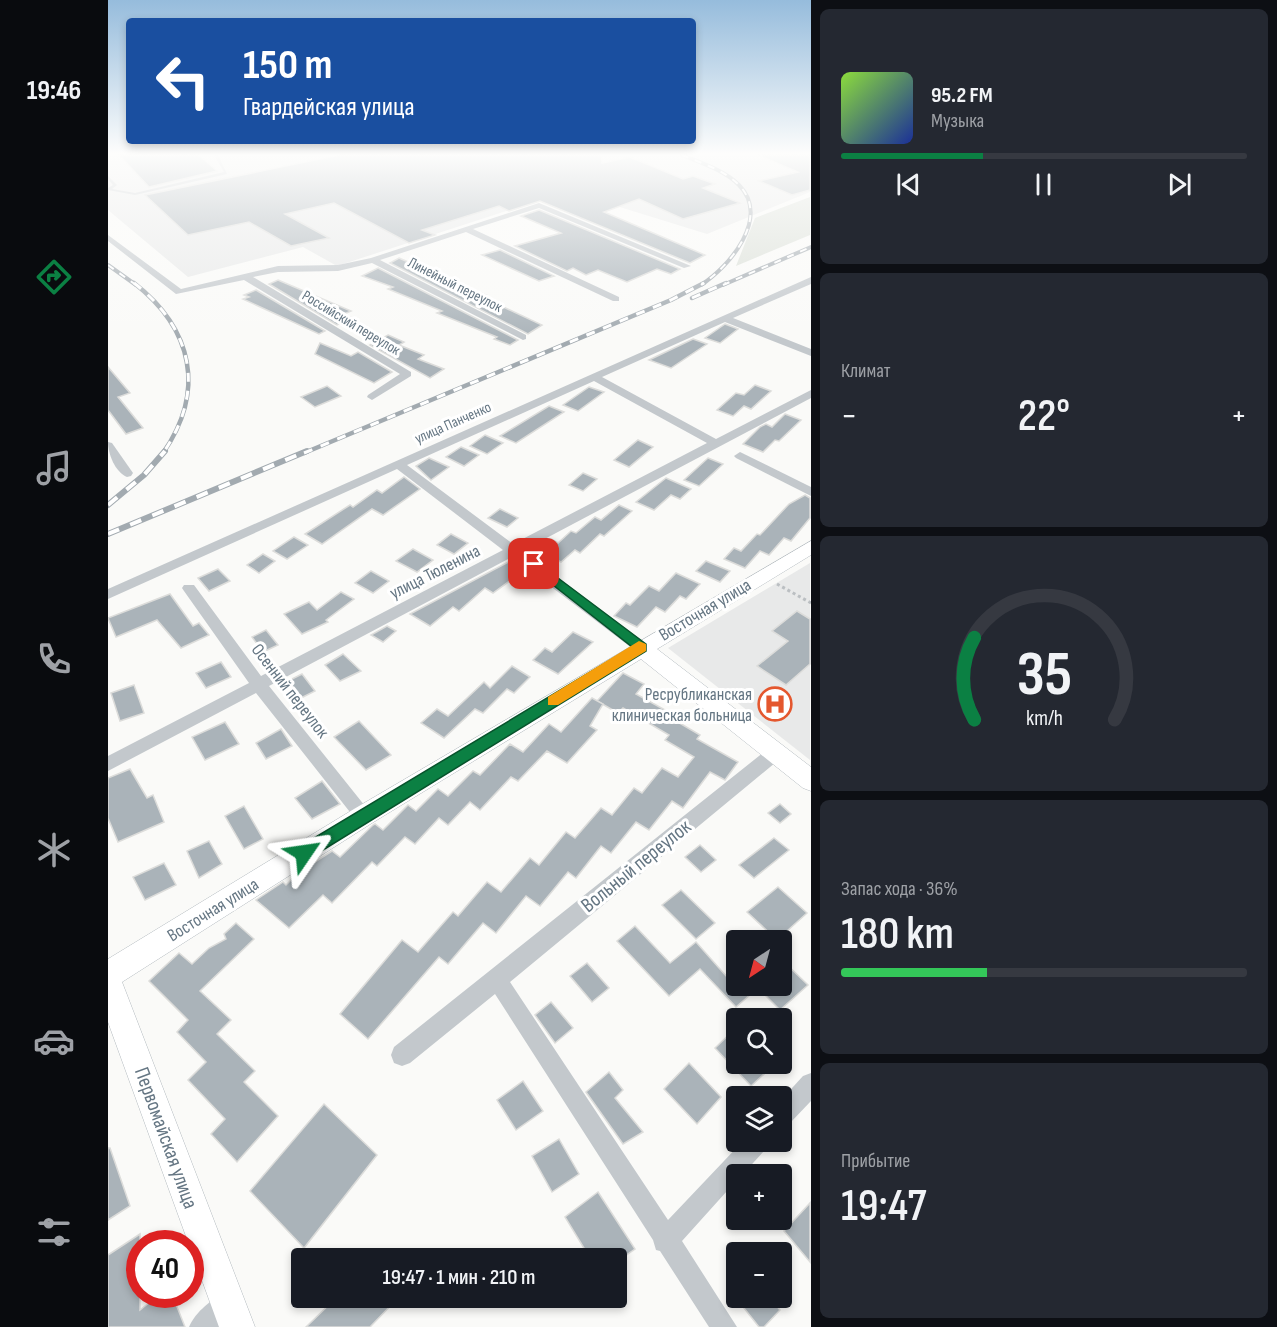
<!DOCTYPE html>
<html lang="ru">
<meta charset="utf-8">
<style>
:root{--surface:#171b24;--page:#242831;--text:#f1f3f6;--muted:#9ea1a6;--line:#363941;--accent:#0b8043}
body{margin:0;font-family:"Sofia Sans Condensed",sans-serif;background:var(--page);color:var(--text);height:100vh;display:flex;flex-direction:column;font-size:22px;white-space:nowrap}
*{box-sizing:border-box;margin:0}
p{font-size:20px;color:var(--muted)}
.icon{flex:none;width:33px;height:33px;fill:none;stroke:currentColor;stroke-width:2;stroke-linecap:round;stroke-linejoin:round}
.map{position:relative;flex:1;overflow:hidden}
.drawer{display:flex;flex-direction:column;gap:9px;padding:9px;background:#0d0f14;width:466px}
.drawer>*{flex:none}
.banner{position:absolute;left:18px;top:18px;width:570px;height:126px;border-radius:6px;box-shadow:0 3px 9px #0003;background:#1a4fa0;color:#fff;overflow:hidden}
.needle{width:39px;rotate:216deg}
.buttons{position:absolute;left:618px;top:930px;display:grid;gap:12px}
.buttons a{display:grid;place-items:center;width:66px;height:66px;border-radius:6px;background:var(--surface);box-shadow:0 3px 9px #0003;font-size:30px}
.speed{position:absolute;left:18px;top:1230px;display:flex;gap:12px;font-size:30px;font-weight:700;text-align:center}
.speed>*{display:grid;place-content:center;width:78px;height:78px;border-radius:50%;background:var(--surface);box-shadow:0 3px 9px #0003;line-height:1}
.speed .limit{border:9px solid #d22;background:#fff;color:#111}
.pin{position:absolute;display:grid;place-items:center;width:51px;height:51px;color:#fff;margin:-26px;border-radius:12px;box-shadow:0 3px 9px #0006}
.me{position:absolute;width:66px;margin:-33px;rotate:58deg;stroke-linejoin:round;filter:drop-shadow(0 0 4px #0008)}
.turn{display:flex;align-items:center;gap:21px;height:126px;padding:0 18px;font-size:27px}
.turn .icon{width:78px;height:78px;stroke-width:2.5}
.turn b{display:block;font-size:42px;line-height:51px}
.big{font-size:45px;font-weight:600;line-height:1.1}
.drawer .card{flex:1;display:flex;flex-direction:column;justify-content:center;gap:9px;min-width:0;padding:0 21px;border-radius:9px;background:var(--page)}
.drawer .dial{align-items:center;gap:0}
.dial svg{height:156px;overflow:visible;fill:none;stroke:var(--line);stroke-width:7;stroke-linecap:round;text-anchor:middle}
.dial text{fill:var(--text);stroke:none}
.song{display:flex;align-items:center;gap:18px}
.cover{width:72px;height:72px;border-radius:9px;background:linear-gradient(135deg,hsl(90 70% 55%),hsl(230 70% 35%))}
.played{height:6px;border-radius:3px;background:linear-gradient(90deg,var(--accent) 35%,var(--line) 35%)}
.keys{display:flex;justify-content:space-around;direction:ltr}
.heat{display:flex;justify-content:space-between;align-items:center;font-size:33px;direction:ltr}
.charge{height:9px;border-radius:4px;background:linear-gradient(90deg,#34c759 36%,var(--line) 0)}
.trip{position:absolute;left:183px;top:1248px;width:336px;height:60px;border-radius:6px;background:var(--surface);box-shadow:0 3px 9px #0003;font-weight:600;line-height:60px;text-align:center}
main{display:flex;flex:1;min-height:0}
.menu{display:flex;flex-direction:column;width:108px;justify-content:space-around;align-items:center;background:#090b0e;color:var(--muted)}
.menu .icon{width:42px;height:42px}
.menu .current{color:var(--accent)}
.menu b{font-size:27px;color:var(--text)}
.map>svg:first-child{display:block}
.built{fill:#e8e9e9}
.green{fill:#dadfd7}
.building{fill:#aab3b9;stroke:#dcdcda;stroke-width:1.5}
.lines{fill:none;stroke-linecap:round;stroke-linejoin:round}
.secondary-casing{stroke:#b3babf;stroke-width:1}
.path{stroke:#bbbfc2;stroke-width:3;stroke-dasharray:3 3;stroke-linecap:butt}
.lane{fill:#c3c8cc;fill-rule:evenodd}
.street{fill:#c3c8cc;fill-rule:evenodd}
.secondary{fill:#fff;fill-rule:evenodd}
.rail-far2-casing{stroke:#a2aab0;stroke-width:4}
.rail-far1-casing{stroke:#a2aab0;stroke-width:4.5}
.rail-casing{stroke:#a2aab0;stroke-width:6}
.rail-far2{stroke:#fff;stroke-width:2;stroke-dasharray:7;stroke-linecap:butt}
.rail-far1{stroke:#fff;stroke-width:3;stroke-dasharray:9;stroke-linecap:butt}
.rail{stroke:#fff;stroke-width:4;stroke-dasharray:12;stroke-linecap:butt}
.route{fill:#0b8043;stroke:#07532c;stroke-width:1.5}
.slow{fill:#f59e0b}
.labels{text-anchor:middle;dominant-baseline:central;stroke-width:6;stroke-linejoin:round;paint-order:stroke}
.far-street-label{font-size:15px;fill:#657683;stroke:#fff}
.street-label{font-size:18px;fill:#657683;stroke:#fff}
.poi-label{font-size:18px;fill:#657683;stroke:#fff;text-anchor:end}
.near-street-label{font-size:21px;fill:#657683;stroke:#fff}
</style>
<main>
<nav class="menu">
<b>19:46</b>
<svg class="icon current" aria-label="directions" viewBox="0 0 24 24"><path d="M12 3l9 9-9 9-9-9zM9 14v-3h6M13 9l2 2-2 2"/></svg>
<svg class="icon" aria-label="music" viewBox="0 0 24 24"><path d="M9 18V5l10-2v13"/><circle cx="6" cy="18" r="3"/><circle cx="16" cy="16" r="3"/></svg>
<svg class="icon" aria-label="phone" viewBox="0 0 24 24"><path d="M5 4h4l2 5-3 2q2 4 5 5l2-3 5 2v4C11 20 4 13 5 4z"/></svg>
<svg class="icon" aria-label="climate" viewBox="0 0 24 24"><path d="M12 3v18M4 7l16 10M4 17L20 7"/></svg>
<svg class="icon" aria-label="car" viewBox="0 0 24 24"><path d="M5 17H2v-5l4-1 3-4h7l3 4 3 1v5h-3M9 17h6M6 11h13"/><circle cx="7" cy="17" r="2"/><circle cx="17" cy="17" r="2"/></svg>
<svg class="icon" aria-label="filters" viewBox="0 0 24 24"><path d="M4 7h16M4 17h16"/><circle cx="9" cy="7" r="2"/><circle cx="15" cy="17" r="2"/></svg>
</nav>
<div class="map">
<svg width="703" height="1327" viewBox="0 0 703 1327">
<rect width="100%" height="100%" fill="#fafaf8"/>
<!-- built -->
<g class="built">
<polygon points="0,155 702,155 702,192 599,234 460,191 229,266 195,247 80,277 0,210"/>
<polygon points="702,563 702,760 560,648"/>
</g>
<!-- green -->
<polygon class="green" points="702,197 702,235 628,266 647,218"/>
<!-- building -->
<g class="building">
<polygon points="11,155 91,155 109,171 41,187"/>
<polygon points="231,155 493,155 494,163 522,157 575,179 585,176 607,184 595,188 632,203 575,219 531,199 496,212 597,255 582,263 432,201 401,211 391,206 314,230 327,235 301,243 226,203 177,214 221,238 183,246 141,222 80,235 37,195"/>
<polygon points="650,155 702,155 702,190 684,195 651,181 690,172"/>
<polygon points="431,210 572,269 563,274 549,269 519,282 490,270 478,275 465,268 459,271 407,246 453,233 413,216"/>
<polygon points="392,250 446,276 431,281 374,255"/>
<polygon points="291,258 378,295 374,297 434,325 420,334 282,263"/>
<polygon points="270,268 410,340 402,345 386,339 389,337 329,313 334,311 280,289 285,287 254,276"/>
<polygon points="170,280 243,311 236,314 244,318 229,325 161,284"/>
<polygon points="148,290 217,331 211,334 135,299 141,297 136,295"/>
<polygon points="617,324 630,329 612,343 597,338"/>
<polygon points="280,335 296,342 291,345 316,355 310,359 336,369 322,378 262,345"/>
<polygon points="585,339 599,344 563,368 541,360"/>
<polygon points="212,343 243,356 250,352 284,372 266,383 207,354"/>
<polygon points="0,367 22,393 10,397 35,428 18,434 0,410"/>
<polygon points="647,385 663,391 643,409 636,406 625,416 609,410 628,393 636,395"/>
<polygon points="219,386 233,396 207,407 193,397"/>
<polygon points="481,387 496,392 470,411 455,405"/>
<polygon points="441,406 456,412 408,443 392,436"/>
<polygon points="677,414 693,420 671,441 667,440 655,452 635,444 652,427 658,424 664,427"/>
<polygon points="377,435 395,443 379,454 362,446"/>
<polygon points="530,440 545,447 521,467 506,460"/>
<polygon points="353,447 371,455 356,466 338,457"/>
<polygon points="321,458 341,467 323,480 308,466"/>
<polygon points="600,458 615,464 591,486 576,480"/>
<polygon points="475,473 489,479 475,491 461,485"/>
<polygon points="296,477 312,489 275,515 264,509 214,544 197,534 242,505 245,507 269,490 274,493"/>
<polygon points="558,478 583,489 572,499 563,495 546,510 528,502"/>
<polygon points="697,495 702,498 702,518 683,541 676,538 661,555 652,551 637,568 616,559 626,548 633,551 649,534 652,535 681,504"/>
<polygon points="511,505 524,511 496,536 492,534 472,553 467,550 453,562 430,551 443,539 450,543 463,531 468,533 487,517 493,520"/>
<polygon points="392,509 410,518 399,527 380,518"/>
<polygon points="343,534 360,543 346,554 329,545"/>
<polygon points="186,537 200,545 179,559 165,551"/>
<polygon points="305,549 325,560 309,572 288,561"/>
<polygon points="155,554 167,561 151,573 139,565"/>
<polygon points="404,560 417,570 385,593 377,588 351,611 345,607 322,626 302,614"/>
<polygon points="598,561 622,571 612,582 588,571"/>
<polygon points="110,569 122,581 101,591 90,578"/>
<polygon points="263,571 281,581 265,593 247,583"/>
<polygon points="568,573 592,584 578,599 572,596 557,612 548,607 529,627 506,616 518,603 522,605 541,586 551,591"/>
<polygon points="233,592 246,599 218,620 220,622 194,634 176,614 201,602 209,610"/>
<polygon points="62,594 85,626 91,623 101,635 73,648 49,620 8,637 0,618"/>
<polygon points="689,611 702,619 702,664 678,685 649,666 680,641 664,631"/>
<polygon points="279,626 288,631 275,642 263,635"/>
<polygon points="158,630 170,645 155,652 144,637"/>
<polygon points="465,632 485,642 450,674 425,660 437,648 444,652"/>
<polygon points="235,654 253,671 232,681 217,665"/>
<polygon points="113,662 123,677 98,688 88,673"/>
<polygon points="404,666 422,677 406,693 399,689 375,713 367,709 336,738 313,723 329,709 340,716 376,682 382,688"/>
<polygon points="515,673 536,684 528,694 566,715 563,718 592,735 589,739 630,762 617,780 602,772 575,808 564,801 541,830 528,822 503,853 493,846 468,878 460,872 432,906 418,896 388,933 375,923 340,964 331,957 260,1039 232,1014 294,940 310,952 345,912 350,916 379,882 393,892 422,858 431,865 458,832 467,838 493,808 504,815 526,788 534,793 554,768 570,777 586,757 557,740 561,735 515,708 510,713 489,701"/>
<polygon points="194,674 207,691 187,701 174,684"/>
<polygon points="26,685 36,713 12,721 3,693"/>
<polygon points="484,698 495,704 482,726 489,730 459,763 439,751 410,781 403,777 372,810 362,802 340,825 331,818 307,844 297,837 269,866 264,862 224,903 215,895 181,928 148,900 175,882 178,885 191,872 224,851 232,857 265,825 267,824 275,830 300,805 308,811 330,789 340,796 365,771 372,775 402,744 415,752 441,724 453,732"/>
<polygon points="251,721 283,755 258,770 226,737"/>
<polygon points="117,722 131,744 97,760 84,737"/>
<polygon points="173,729 184,746 158,759 148,743"/>
<polygon points="22,769 39,798 45,795 56,822 10,842 0,818 0,778"/>
<polygon points="214,781 232,804 204,819 187,798"/>
<polygon points="672,804 683,814 672,823 660,813"/>
<polygon points="136,806 155,839 136,849 117,816"/>
<polygon points="666,838 681,850 646,878 631,865"/>
<polygon points="101,841 114,864 91,878 79,851"/>
<polygon points="592,845 608,860 593,872 577,857"/>
<polygon points="56,863 68,885 37,900 25,877"/>
<polygon points="670,887 699,913 669,940 639,912"/>
<polygon points="573,890 607,923 588,939 554,905"/>
<polygon points="128,923 146,939 92,991 123,1020 109,1034 147,1071 136,1082 170,1116 129,1162 103,1134 117,1119 80,1080 98,1062 69,1032 80,1020 41,981 71,953 84,964 101,948 118,939 116,934"/>
<polygon points="527,926 562,963 588,942 627,986 674,986 674,960 700,985 672,1010 650,988 628,1007 592,969 561,996 509,941"/>
<polygon points="479,963 501,988 484,1002 462,976"/>
<polygon points="443,1002 465,1028 447,1043 427,1015"/>
<polygon points="628,1028 628,1064 667,1064 643,1086 607,1048"/>
<polygon points="581,1063 613,1097 589,1124 556,1089"/>
<polygon points="501,1072 515,1090 507,1098 535,1132 515,1144 478,1092"/>
<polygon points="415,1081 435,1111 408,1130 389,1100"/>
<polygon points="216,1104 269,1155 196,1248 142,1191"/>
<polygon points="451,1139 471,1174 444,1192 424,1156"/>
<polygon points="0,1148 2,1148 22,1206 0,1220"/>
<polygon points="490,1192 527,1249 514,1258 482,1258 457,1217"/>
<polygon points="702,1203 702,1262 676,1231"/>
<polygon points="32,1234 32,1310 52,1294 64,1294 77,1327 0,1327 0,1255"/>
<polygon points="228,1298 290,1298 262,1327 198,1327"/>
<polygon points="628,1298 662,1298 672,1310 656,1327 651,1327"/>
</g>
<g class="lines">
<!-- secondary casing -->
<g class="secondary-casing">
<polygon id="secondary" points="703,541 703,555 549,649 703,767 703,791 695,788 533,659 264,823 14,982 147,1327 111,1327 0,1022 0,959 246,809"/>
</g>
<!-- path -->
<polyline class="path" points="669,584 703,603"/>
<!-- lane -->
<polygon class="lane" points="106,155 110,155 119,174 27,195 0,190 0,188 5,185 0,179 0,176 9,185 4,189 27,193 116,172"/>
<!-- street -->
<g class="street">
<polygon points="431,203 583,266 576,268 431,208 365,229 511,297 511,301 505,301 358,232 272,260 418,335 418,339 415,340 264,263 230,271 170,272 145,277 303,372 303,376 264,400 259,397 260,395 292,374 136,280 68,294 0,241 0,235 73,289 170,266 230,265 263,258"/>
<path d="M703,277V284L625,318L703,349V356L617,322L494,377L608,439L703,390V398L414,551L539,644L541,648L539,652H529L404,557L161,686L261,811L264,816L261,821L255,823L249,821L148,693L0,771V756L141,683L76,591L74,588L76,585H86L153,676L395,550L289,469L0,599V589ZM486,381L599,443L405,544L299,465Z"/>
<path d="M0,442L4,443L25,473L23,476L19,477C7,472 0,454 0,442Z"/>
<polygon points="632,452 703,487 703,496 628,458 626,456"/>
<polygon points="667,746 673,748 675,753 673,758 402,982 560,1220 634,1142 660,1142 657,1150 635,1174 628,1174 628,1181 574,1241 629,1327 601,1327 552,1251 548,1250 545,1240 387,994 302,1063 294,1066 286,1063 283,1055 286,1047 661,748"/>
<polygon points="703,1073 703,1101 682,1123 674,1126 674,1099 695,1076"/>
<path d="M120,1291L129,1295L133,1304L129,1313L113,1327H81C87,1312 105,1298 120,1291Z"/>
</g>
<!-- secondary -->
<use href="#secondary" class="secondary"/>
<!-- rail-far2 casing -->
<g class="rail-far2-casing">
<g id="rail-far2">
<path d="M574,155C593,163 616,170 631,185C663,218 621,267 593,285"/>
<polyline points="0,265 28,285"/>
<polyline points="615,285 703,247"/>
</g>
</g>
<!-- rail-far1 casing -->
<g class="rail-far1-casing">
<g id="rail-far1">
<path d="M26,283C85,329 98,391 55,453"/>
<polyline points="584,298 618,283"/>
<polyline points="196,453 563,300 596,283"/>
</g>
</g>
<!-- rail casing -->
<g class="rail-casing">
<g id="rail">
<polyline points="0,505 36,475 57,451"/>
<polyline points="0,534 199,451"/>
</g>
</g>
<!-- rail-far2 -->
<use href="#rail-far2" class="rail-far2"/>
<!-- rail-far1 -->
<use href="#rail-far1" class="rail-far1"/>
<!-- rail -->
<use href="#rail" class="rail"/>
</g>
<!-- sky -->
<linearGradient id="sky" x2="0" y2="1"><stop stop-color="#96bcdc"/><stop offset="0.45" stop-color="#fdfdfc"/><stop offset="1" stop-color="#fdfdfc" stop-opacity="0"/></linearGradient>
<rect width="703" height="341" fill="url(#sky)"/>
<!-- route -->
<polygon class="route" points="426,560 538,644 538,651 202,858 196,860 191,858 188,853 191,847 524,647 422,567 420,564"/>
<!-- slow -->
<polygon class="slow" points="531,641 538,644 538,651 450,705 440,705 440,697"/>
<!-- icons -->
<defs>
<g id="hospital-ring" transform="scale(1.725)"><circle r="9.5" fill="#fff" stroke="#e4572e" stroke-width="1.5"/><path d="M-5-5h3v3.5h4V-5h3V5h-3V1.5h-4V5h-3Z" fill="#e4572e"/></g>
</defs>
<g fill-rule="evenodd">
<use href="#hospital-ring" x="667" y="704"/>
</g>
<g class="labels">
<!-- far-street labels -->
<g class="far-street-label">
<text transform="translate(347 285) rotate(27)">Линейный переулок</text>
<text transform="translate(243 323) rotate(31)">Российский переулок</text>
<text transform="translate(345 423) rotate(-24)">улица Панченко</text>
</g>
<!-- street labels -->
<g class="street-label">
<text transform="translate(327 572) rotate(-27)">улица Тюленина</text>
<text transform="translate(597 610) rotate(-31)">Восточная улица</text>
<text transform="translate(182 691) rotate(52)">Осенний переулок</text>
<text transform="translate(105 910) rotate(-32)">Восточная улица</text>
</g>
<!-- poi labels -->
<g class="poi-label">
<text x="644" y="694">Ресрубликанская<tspan x="644" dy="21">клиническая больница</tspan></text>
</g>
<!-- near-street labels -->
<g class="near-street-label">
<text transform="translate(528 866) rotate(-39)">Вольный переулок</text>
<text transform="translate(58 1138) rotate(70)">Первомайская улица</text>
</g>
</g>
</svg>
<div class="buttons">
<a><svg class="needle" viewBox="-14 -14 28 28"><path d="M0-13l5 13h-10z" fill="#e53935"/><path d="M0 13l5-13h-10z" fill="#9ea1a6"/></svg></a>
<a><svg class="icon" aria-label="search" viewBox="0 0 24 24"><circle cx="10" cy="10" r="6"/><path d="M15 15l6 6"/></svg></a>
<a><svg class="icon" aria-label="layers" viewBox="0 0 24 24"><path d="M12 4l9 5-9 5-9-5zM3 14l9 5 9-5"/></svg></a>
<a>+</a>
<a>−</a>
</div>
<div class="speed"><div class="limit">40</div></div>
<div class="pin" style="left:426px;top:564px;background:#d93025"><svg class="icon" aria-label="arrive" viewBox="0 0 24 24"><path d="M6 21V4h12l-3 4 3 4H6"/></svg></div>
<svg class="me" style="left:196px;top:853px" viewBox="-20 -20 40 40"><path d="M0-17L14 15 0 8-14 15z" fill="#0b8043" stroke="#fff" stroke-width="4"/></svg>
<div class="trip">19:47 · 1 мин · 210 m</div>
<div class="banner">
<div class="turn"><svg class="icon" aria-label="left" viewBox="0 0 24 24"><path d="M17 20v-9H6M10 6l-5 5 5 5"/></svg><div><b>150 m</b>Гвардейская улица</div></div>
</div>
</div>
<section class="drawer">
<div class="card">
<div class="song"><i class="cover"></i><div><b>95.2 FM</b><p>Музыка</p></div></div>
<div class="played"></div>
<div class="keys"><svg class="icon" aria-label="previous" viewBox="0 0 24 24"><path d="M18 5L8 12l10 7zM5 5v14"/></svg><svg class="icon" aria-label="pause" viewBox="0 0 24 24"><path d="M8 5v14M16 5v14"/></svg><svg class="icon" aria-label="next" viewBox="0 0 24 24"><path d="M6 5l10 7-10 7zM19 5v14"/></svg></div>
</div>
<div class="card"><p>Климат</p>
<div class="heat"><a>−</a><b class="big">22°</b><a>+</a></div>
</div>
<div class="card dial"><svg viewBox="0 0 100 80">
<path d="M14 69A42 42 0 1 1 86 69"/>
<path d="M14 69A42 42 0 0 1 14 27" stroke="#0b8043"/>
<text x="50" y="56" font-size="32" font-weight="700">35</text>
<text x="50" y="72" font-size="11">km/h</text>
</svg></div>
<div class="card"><p>Запас хода · 36%</p><b class="big">180 km</b><div class="charge"></div></div>
<div class="card"><p>Прибытие</p><b class="big">19:47</b></div>
</section>
</main>
